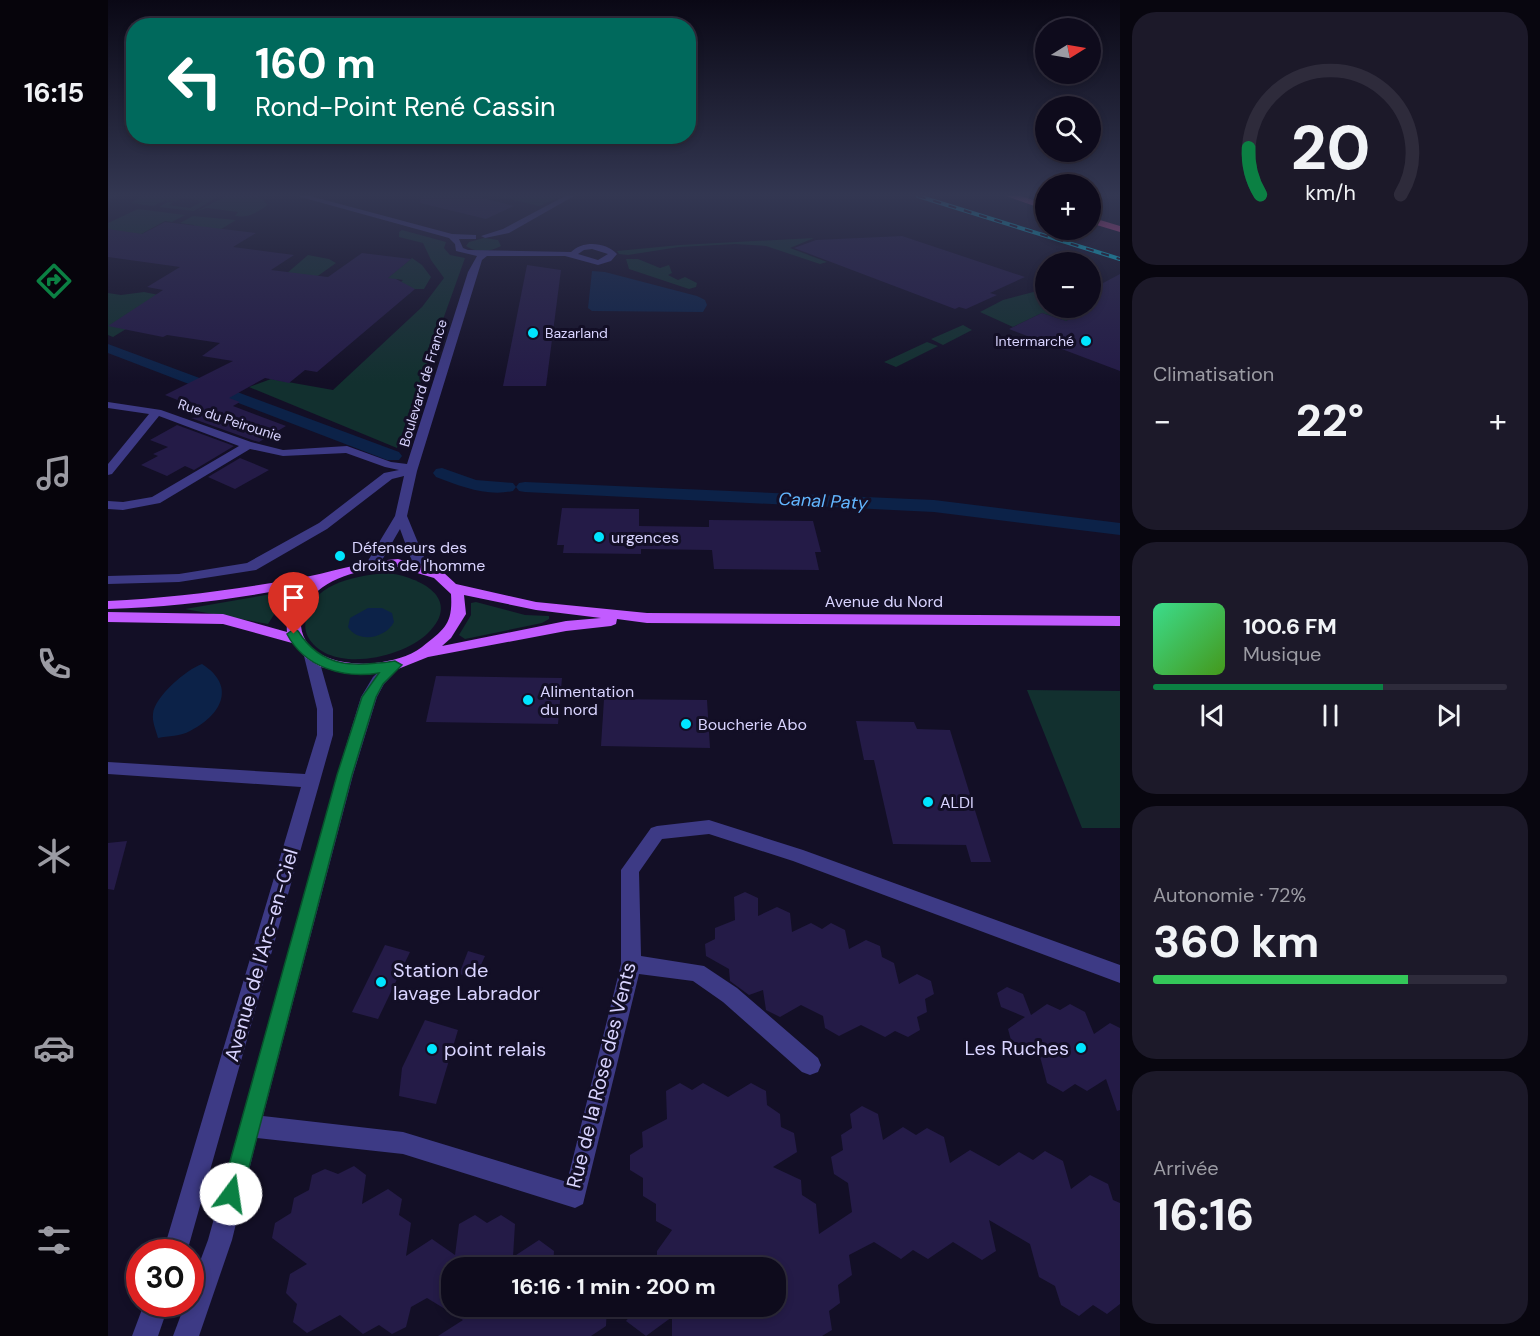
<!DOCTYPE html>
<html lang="fr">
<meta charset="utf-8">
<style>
:root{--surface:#0e0b1c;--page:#1c1929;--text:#f1f3f6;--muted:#9b9ba3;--line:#2e2b3b;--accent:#0b8043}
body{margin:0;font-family:"DM Sans",sans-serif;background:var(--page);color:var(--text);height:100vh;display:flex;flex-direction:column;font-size:22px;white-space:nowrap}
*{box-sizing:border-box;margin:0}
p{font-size:20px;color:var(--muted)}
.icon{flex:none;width:33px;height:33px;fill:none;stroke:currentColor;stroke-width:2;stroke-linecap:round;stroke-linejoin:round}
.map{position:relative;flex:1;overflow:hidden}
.sheet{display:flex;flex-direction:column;gap:12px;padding:12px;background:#08060f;width:420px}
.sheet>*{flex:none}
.guide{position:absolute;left:18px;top:18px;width:570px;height:126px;border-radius:24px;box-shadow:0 3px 9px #0003,0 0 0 2px var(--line);background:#00695c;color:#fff;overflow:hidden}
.needle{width:39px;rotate:79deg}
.buttons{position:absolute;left:927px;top:18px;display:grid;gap:12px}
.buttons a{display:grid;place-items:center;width:66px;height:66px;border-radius:50%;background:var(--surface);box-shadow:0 3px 9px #0003,0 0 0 2px var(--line);font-size:30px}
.speed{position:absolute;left:18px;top:1239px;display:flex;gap:12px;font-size:30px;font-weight:700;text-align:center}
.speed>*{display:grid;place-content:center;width:78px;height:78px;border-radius:50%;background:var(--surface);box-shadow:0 3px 9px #0003,0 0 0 2px var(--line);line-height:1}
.speed .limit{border:9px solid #d22;background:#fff;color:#111}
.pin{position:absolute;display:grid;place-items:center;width:51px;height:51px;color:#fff;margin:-62px -26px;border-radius:50% 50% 50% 0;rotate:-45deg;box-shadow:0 0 6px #0007}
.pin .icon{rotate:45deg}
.me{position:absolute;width:66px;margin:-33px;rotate:14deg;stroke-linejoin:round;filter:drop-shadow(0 0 4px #0008)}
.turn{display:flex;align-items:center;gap:21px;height:126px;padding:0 30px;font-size:27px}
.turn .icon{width:78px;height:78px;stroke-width:2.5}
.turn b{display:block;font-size:42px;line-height:51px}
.big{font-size:45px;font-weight:700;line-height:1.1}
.sheet .tile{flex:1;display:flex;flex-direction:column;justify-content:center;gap:9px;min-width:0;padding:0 21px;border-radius:24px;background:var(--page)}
.sheet .dial{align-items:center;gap:0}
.dial svg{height:156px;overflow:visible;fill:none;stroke:var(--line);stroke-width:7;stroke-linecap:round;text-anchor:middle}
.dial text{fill:var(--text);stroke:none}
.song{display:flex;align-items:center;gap:18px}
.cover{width:72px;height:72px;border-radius:9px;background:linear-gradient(135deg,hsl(150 70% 55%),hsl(100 70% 35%))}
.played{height:6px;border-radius:3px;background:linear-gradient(90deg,var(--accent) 65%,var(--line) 65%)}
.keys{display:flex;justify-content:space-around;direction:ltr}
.heat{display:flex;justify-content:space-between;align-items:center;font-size:33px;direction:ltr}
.charge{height:9px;border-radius:4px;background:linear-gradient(90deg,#34c759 72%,var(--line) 0)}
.trip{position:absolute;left:333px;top:1257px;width:345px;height:60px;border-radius:24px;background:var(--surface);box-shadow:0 3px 9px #0003,0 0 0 2px var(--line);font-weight:700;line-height:60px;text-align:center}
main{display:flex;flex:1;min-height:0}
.tab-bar{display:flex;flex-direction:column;width:108px;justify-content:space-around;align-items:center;background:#06040b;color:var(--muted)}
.tab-bar .icon{width:42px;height:42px}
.tab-bar .selected{color:var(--accent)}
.tab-bar b{font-size:27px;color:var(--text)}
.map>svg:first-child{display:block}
.green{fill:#12302f}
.water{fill:#0c2248}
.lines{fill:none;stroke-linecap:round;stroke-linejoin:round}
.canal{fill:#0c2248;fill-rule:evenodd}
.building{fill:#241b47}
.minor{fill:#3d3a85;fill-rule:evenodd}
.major{fill:#c25bff;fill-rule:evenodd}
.highway{fill:#ff4fa3;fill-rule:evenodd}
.rail-casing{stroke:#00e5ff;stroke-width:4}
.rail{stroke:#130f26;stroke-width:2;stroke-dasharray:8;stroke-linecap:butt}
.route{fill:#0b8043;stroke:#07532c;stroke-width:1.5}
.poi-dot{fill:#00e5ff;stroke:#130f26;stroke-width:2}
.labels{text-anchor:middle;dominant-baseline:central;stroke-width:6;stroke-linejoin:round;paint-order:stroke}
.far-poi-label{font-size:14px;fill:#d9d4ff;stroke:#130f26;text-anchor:start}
.far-street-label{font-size:14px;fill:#d9d4ff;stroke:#130f26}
.poi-label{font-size:16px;fill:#d9d4ff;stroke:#130f26;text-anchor:start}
.street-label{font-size:16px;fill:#d9d4ff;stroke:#130f26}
.water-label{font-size:18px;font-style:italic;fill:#62b6ff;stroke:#130f26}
.near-street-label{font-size:20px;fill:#d9d4ff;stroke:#130f26}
.near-poi-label{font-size:20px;fill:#d9d4ff;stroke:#130f26;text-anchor:start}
</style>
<main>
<nav class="tab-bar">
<b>16:15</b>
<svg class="icon selected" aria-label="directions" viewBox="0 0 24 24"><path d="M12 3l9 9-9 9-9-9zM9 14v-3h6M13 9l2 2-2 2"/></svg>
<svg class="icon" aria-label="music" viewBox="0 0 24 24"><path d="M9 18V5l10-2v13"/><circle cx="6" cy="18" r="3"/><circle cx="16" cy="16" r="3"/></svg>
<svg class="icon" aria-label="phone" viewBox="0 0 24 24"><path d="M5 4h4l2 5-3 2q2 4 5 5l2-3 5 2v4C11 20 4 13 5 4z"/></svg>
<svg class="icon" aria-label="climate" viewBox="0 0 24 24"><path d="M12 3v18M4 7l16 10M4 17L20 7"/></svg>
<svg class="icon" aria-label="car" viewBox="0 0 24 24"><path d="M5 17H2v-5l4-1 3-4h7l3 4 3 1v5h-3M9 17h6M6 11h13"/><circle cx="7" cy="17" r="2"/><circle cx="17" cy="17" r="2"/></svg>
<svg class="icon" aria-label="filters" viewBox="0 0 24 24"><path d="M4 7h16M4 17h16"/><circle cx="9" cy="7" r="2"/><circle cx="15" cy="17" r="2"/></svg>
</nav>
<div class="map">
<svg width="1012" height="1336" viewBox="0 0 1012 1336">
<rect width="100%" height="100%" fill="#130f26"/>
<!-- green -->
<g class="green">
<polygon points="34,196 111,196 86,211 51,207 60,202 66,202 61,205 82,208 95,201 74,198 68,201 58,200 45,206 23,203"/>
<path d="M118,196H151L160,205C148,213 141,218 127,216L130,212L99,208L89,211Z"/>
<polygon points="388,196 455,196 431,206"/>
<polygon points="30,209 77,215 64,222 57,221 26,238 0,229 0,223"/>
<polygon points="85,216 128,220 87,245 86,225 72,223"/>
<polygon points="294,230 338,242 336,248 342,255 357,258 289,448 141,387 163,379 225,390 314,307 336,278 323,260 315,243 291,237 291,232"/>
<path d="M376,238L390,240L393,246C383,252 368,253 358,246L361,242Z"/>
<polygon points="706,238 682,248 719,262 712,264 658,246 627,244 571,247 520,255 511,254 509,251 572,245"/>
<polygon points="200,255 221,259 228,263 197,285 170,281"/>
<polygon points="304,258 314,265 323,277 316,289 306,289 300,291 303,293 300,294 291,284 295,280 288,279 271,285"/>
<polygon points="518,259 530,259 552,268 561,265 564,273 560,275 570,280 577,277 589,283 588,287 581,289 521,269"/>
<polygon points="937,289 938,308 982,308 991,304 958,321 934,313 905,327 872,312 895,300"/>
<polygon points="36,292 51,295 60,303 5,337 0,335 0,293 13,295"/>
<polygon points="855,325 864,330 835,345 823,339"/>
<polygon points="819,342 830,346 788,367 776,362"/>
<path d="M280,573C311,577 355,598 320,633C295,658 222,675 200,637C196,629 197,622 199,614C207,582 252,575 280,573Z"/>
<polygon points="181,591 160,624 77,609"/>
<polygon points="368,602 417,615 441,616 441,619 434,623 357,639 351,635 363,615 363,603"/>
<polygon points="919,690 1012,691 1012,828 974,828"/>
</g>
<!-- water -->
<g class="water">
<polygon points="484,271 497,272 589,296 597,300 599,305 595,312 484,311 480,308"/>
<path d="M260,608H274L284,613L286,622C278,638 250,644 240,627L242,618Z"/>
<path d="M94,664C130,687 112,716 82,731C73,736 60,736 50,738C48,730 44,722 45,714C46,697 79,669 94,664Z"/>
</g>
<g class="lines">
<!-- canal -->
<g class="canal">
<polygon points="0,196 7,196 0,201"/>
<polygon points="0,344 291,452 294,456 291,460 279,460 0,353"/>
<path d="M334,468L368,480L405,483L408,487L411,483L417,482L826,500L1012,523V535L826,512L417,492L411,491L408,487L405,491C379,497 352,486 328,477L325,473L328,469Z"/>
</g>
</g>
<!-- building -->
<g class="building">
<polygon points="313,196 367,196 406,206 378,219 312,203"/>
<polygon points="57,222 148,233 125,247 186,255 163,270 220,277 254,253 303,259 280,278 288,279 307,289 209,372 197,370 181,383 157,378 121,398 132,402 125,406 178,426 151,442 144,440 83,418 93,417 89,415 97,411 57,395 125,361 94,356 112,343 59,335 55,337 0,326 55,290 39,287 72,267 0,257 0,229 34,234"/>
<polygon points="794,236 917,277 882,293 889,295 858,309 851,307 847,309 686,248 708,240"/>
<polygon points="419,265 453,270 438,386 395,386"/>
<polygon points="1012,274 1012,371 901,329 934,313 958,321 982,309 982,290"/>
<polygon points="69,425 126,446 86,470 77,466 59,476 33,465 50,456 45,454 60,447 42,440"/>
<polygon points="132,458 161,470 127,489 100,477"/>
<polygon points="454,508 531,509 531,526 601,527 601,520 705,521 713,552 707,552 711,570 606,569 604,550 533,549 533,554 455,553 456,545 449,545"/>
<polygon points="328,676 454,678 450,724 318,722"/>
<polygon points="496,699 599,700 602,748 493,746"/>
<polygon points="748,721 806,722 809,729 842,730 883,862 863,862 858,845 785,844 766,760 756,760"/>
<polygon points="19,841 6,890 0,889 0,843"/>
<polygon points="637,892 650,898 650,916 669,907 682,913 684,932 703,923 714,929 723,923 737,930 741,949 758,940 772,946 774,957 786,963 791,984 809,974 823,981 826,994 817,999 819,1012 809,1017 812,1030 800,1037 787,1031 777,1037 753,1025 731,1036 717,1028 715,1016 693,1005 672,1017 658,1010 655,990 641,995 622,981 621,969 598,956 597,944 607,939 607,928 627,920 626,897"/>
<polygon points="277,945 302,952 270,1019 244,1012"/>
<polygon points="360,951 377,956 367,978 351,974"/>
<polygon points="899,987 915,994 923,1015 939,1004 952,1010 962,1004 977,1012 986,1034 1002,1023 1012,1028 1012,1110 1009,1111 998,1079 979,1091 967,1084 955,1092 939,1083 929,1045 918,1053 904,1044 900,1029 917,1017 893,1007 889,993"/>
<polygon points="317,1020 350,1030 328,1104 291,1096 294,1068"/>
<polygon points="572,1083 584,1090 595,1083 620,1097 643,1083 658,1091 659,1105 672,1114 673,1127 686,1133 689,1152 665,1167 693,1180 694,1195 708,1204 711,1234 744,1212 740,1183 726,1174 723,1157 735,1150 733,1135 744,1128 742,1114 754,1106 770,1114 775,1140 795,1127 808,1135 819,1128 836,1137 842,1163 862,1150 891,1166 911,1152 925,1160 937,1151 955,1161 963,1189 982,1175 1000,1184 1005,1200 1012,1203 1012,1304 999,1314 985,1305 971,1316 953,1305 947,1286 931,1277 922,1244 881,1220 888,1251 874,1260 845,1242 820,1259 805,1250 793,1259 766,1242 741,1255 744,1275 730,1285 732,1303 721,1311 724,1330 714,1336 564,1336 564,1317 538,1336 518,1321 531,1306 668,1306 668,1268 549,1268 549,1251 564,1230 548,1221 548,1204 535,1196 535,1178 522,1170 522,1155 535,1147 534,1132 559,1119 558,1091"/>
<polygon points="246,1166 258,1175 254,1204 280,1189 294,1199 291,1215 303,1223 298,1256 324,1239 347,1255 351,1224 367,1215 379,1223 393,1215 407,1224 405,1257 431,1240 446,1251 445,1268 344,1268 344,1306 499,1306 498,1326 483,1336 330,1336 355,1320 319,1298 303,1307 298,1327 284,1334 271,1325 255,1334 232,1315 199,1333 185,1322 189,1304 178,1293 182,1274 199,1264 164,1238 167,1223 183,1213 186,1198 201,1190 204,1175 217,1169 230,1174"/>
</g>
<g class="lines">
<!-- minor -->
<g class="minor">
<path d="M189,196H202L344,234L368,235V239H351L355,248L360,250L463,252C475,240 498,242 509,254L503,261L490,265L457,256H379L374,260L309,471L299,516L320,567L318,570H308L306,567L292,529L270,567H260L258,564L287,516L296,476L284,479L219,529L148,570L71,582L0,584V576L71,574L139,563L211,523L276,473L291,470L277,467L238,453L175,456L142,449L52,503L15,510L0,509V501L15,502L44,497L131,446L51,416L4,474L0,475V464L41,414L0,408V402L53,410L143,442L175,450L239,446L283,462L299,464L360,272L369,256L348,251L347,244L341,238ZM484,249L500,254L490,260L470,254L476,250Z"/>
<polygon points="457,196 466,196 401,233 377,238 373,236 395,229"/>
<polygon points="203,651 210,656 225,709 225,735 79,1252 55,1252 193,787 0,774 0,762 197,774 209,735 209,709 196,656"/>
<polygon points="287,660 294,665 276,684 269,697 245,775 155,1116 295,1132 459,1182 513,964 513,870 543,828 549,826 601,820 695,850 1012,965 1012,983 685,861 601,834 554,839 531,872 533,956 596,966 629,988 710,1058 713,1065 710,1072 702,1075 694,1072 615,1002 585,981 531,974 475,1204 467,1208 295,1154 149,1138 124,1240 91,1336 65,1336 77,1304 82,1304 82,1288 100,1240 229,775 253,697 265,677 282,661"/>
<polygon points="36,1304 61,1304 50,1336 24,1336"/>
</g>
<!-- major -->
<path class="major" d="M290,559L335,572L348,584L428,602L539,613L1012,616V626L539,623L509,619L508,624L503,626L458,631L320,657L285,671L251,675L213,667L198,658L184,643L115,624L0,622V612L115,614L179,632C177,612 187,598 201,585C134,598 68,607 0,609V601C63,598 125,590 187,579C222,573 254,561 290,559ZM289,567L326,578L343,594C345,624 337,629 314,647C301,657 283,661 267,663C240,666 196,659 193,626C192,617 196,607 201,600C222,574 258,569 289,567ZM356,595L428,610L493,618L458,621L334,646L343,638L358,614Z"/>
<!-- highway -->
<g class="highway">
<polygon points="898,196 913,196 938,204 938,210"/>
<polygon points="982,217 1012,226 1012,232 982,223"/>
</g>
<!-- rail casing -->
<g class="rail-casing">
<polyline id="rail" points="810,196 1012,259"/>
</g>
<!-- rail -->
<use href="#rail" class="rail"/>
</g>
<!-- sky -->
<linearGradient id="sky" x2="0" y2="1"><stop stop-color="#0a0815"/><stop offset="0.51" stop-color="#333752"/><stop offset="1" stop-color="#333752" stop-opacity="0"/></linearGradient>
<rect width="1012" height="383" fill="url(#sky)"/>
<!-- route -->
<path class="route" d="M186,629L190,631C214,669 247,667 287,661L294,665L275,684L268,697L244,775L134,1194L131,1202L123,1205L116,1202L113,1194L229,775L254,697L271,673C235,679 196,667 179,634Z"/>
<!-- markers -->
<g class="poi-dot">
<circle cx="425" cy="333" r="6"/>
<circle cx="978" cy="341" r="6"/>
<circle cx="491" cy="537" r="6"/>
<circle cx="232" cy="556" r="6"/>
<circle cx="420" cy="700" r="6"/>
<circle cx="578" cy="724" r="6"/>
<circle cx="820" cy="802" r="6"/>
<circle cx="273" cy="982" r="6"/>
<circle cx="973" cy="1048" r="6"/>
<circle cx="324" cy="1049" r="6"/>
</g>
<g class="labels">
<!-- far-poi labels -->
<g class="far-poi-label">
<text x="437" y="333">Bazarland</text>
<text x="966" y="341" text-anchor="end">Intermarché</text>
</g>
<!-- far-street labels -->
<g class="far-street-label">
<text transform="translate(315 383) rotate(-73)">Boulevard de France</text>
<text transform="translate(122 420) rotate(18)">Rue du Peirounie</text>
</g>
<!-- poi labels -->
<g class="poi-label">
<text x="503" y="537">urgences</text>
<text x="244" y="547">Défenseurs des<tspan x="244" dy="18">droits de l'homme</tspan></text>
<text x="432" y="691">Alimentation<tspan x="432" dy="18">du nord</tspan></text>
<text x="590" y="724">Boucherie Abo</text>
<text x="832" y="802">ALDI</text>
</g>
<!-- street labels -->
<g class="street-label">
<text x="776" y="601">Avenue du Nord</text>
</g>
<!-- water labels -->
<g class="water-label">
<text transform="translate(715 501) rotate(3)">Canal Paty</text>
</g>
<!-- near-street labels -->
<g class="near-street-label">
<text transform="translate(153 955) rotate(-74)">Avenue de l'Arc-en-Ciel</text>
<text transform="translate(493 1075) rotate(-76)">Rue de la Rose des Vents</text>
</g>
<!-- near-poi labels -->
<g class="near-poi-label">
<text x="285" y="970">Station de<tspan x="285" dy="23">lavage Labrador</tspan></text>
<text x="961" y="1048" text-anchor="end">Les Ruches</text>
<text x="336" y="1049">point relais</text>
</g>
</g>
</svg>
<div class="buttons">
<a><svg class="needle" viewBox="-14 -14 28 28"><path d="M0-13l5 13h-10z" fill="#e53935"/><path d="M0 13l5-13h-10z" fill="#9b9ba3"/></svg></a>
<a><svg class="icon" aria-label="search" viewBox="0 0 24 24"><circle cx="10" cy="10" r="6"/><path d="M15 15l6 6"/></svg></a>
<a>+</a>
<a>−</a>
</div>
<div class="speed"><div class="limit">30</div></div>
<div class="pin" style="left:186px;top:634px;background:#d93025"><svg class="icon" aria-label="arrive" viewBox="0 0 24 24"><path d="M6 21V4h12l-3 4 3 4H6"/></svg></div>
<svg class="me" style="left:123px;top:1194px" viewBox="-20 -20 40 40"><circle r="19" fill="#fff"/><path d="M0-13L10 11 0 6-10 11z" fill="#0b8043"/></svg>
<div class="trip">16:16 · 1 min · 200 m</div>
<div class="guide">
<div class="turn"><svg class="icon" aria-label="left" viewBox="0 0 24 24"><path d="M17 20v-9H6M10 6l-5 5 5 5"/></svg><div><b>160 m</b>Rond-Point René Cassin</div></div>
</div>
</div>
<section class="sheet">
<div class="tile dial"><svg viewBox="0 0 100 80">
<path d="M14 69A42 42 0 1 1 86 69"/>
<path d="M14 69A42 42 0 0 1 8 45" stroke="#0b8043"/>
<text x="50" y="56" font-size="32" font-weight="700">20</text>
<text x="50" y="72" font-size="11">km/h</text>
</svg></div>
<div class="tile"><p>Climatisation</p>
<div class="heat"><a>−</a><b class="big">22°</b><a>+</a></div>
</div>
<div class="tile">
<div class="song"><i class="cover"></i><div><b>100.6 FM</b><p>Musique</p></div></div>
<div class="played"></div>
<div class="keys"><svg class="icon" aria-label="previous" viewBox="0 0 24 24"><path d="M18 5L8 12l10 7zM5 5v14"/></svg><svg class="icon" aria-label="pause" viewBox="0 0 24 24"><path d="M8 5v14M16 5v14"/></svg><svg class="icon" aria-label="next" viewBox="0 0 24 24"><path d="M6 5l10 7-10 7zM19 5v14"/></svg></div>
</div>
<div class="tile"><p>Autonomie · 72%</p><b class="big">360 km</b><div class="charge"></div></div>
<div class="tile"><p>Arrivée</p><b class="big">16:16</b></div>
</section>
</main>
